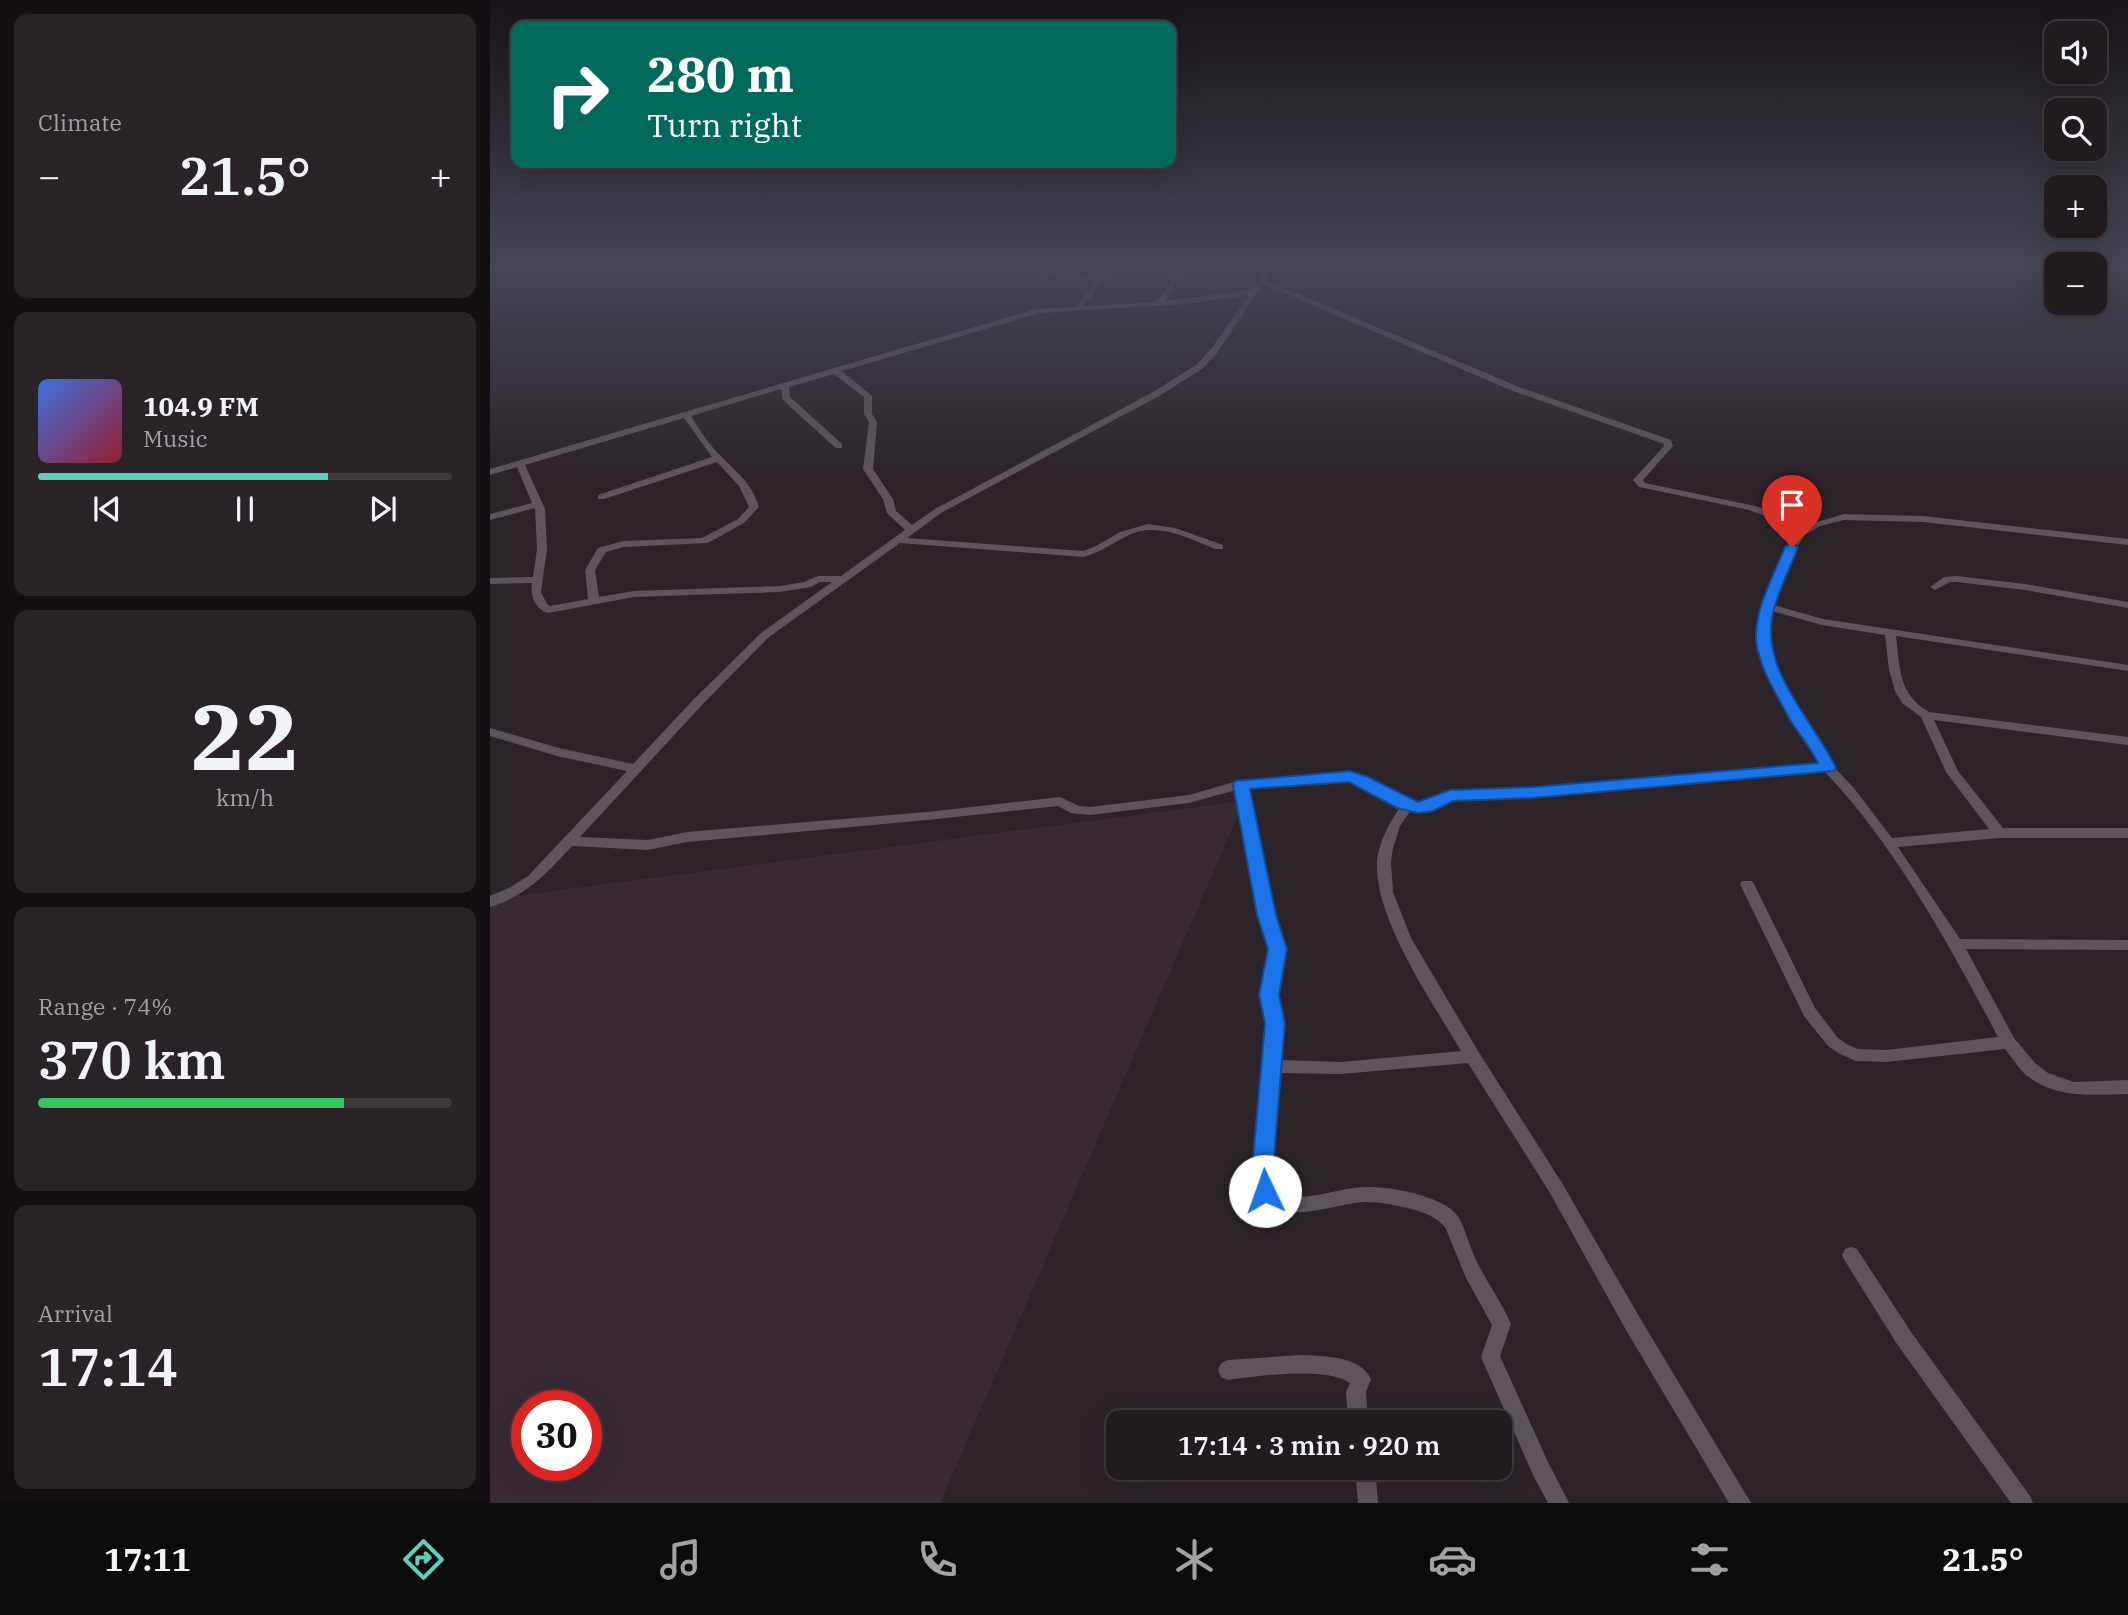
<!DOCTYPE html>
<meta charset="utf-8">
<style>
:root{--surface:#211a1f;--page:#292328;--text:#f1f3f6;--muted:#a2a1a4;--line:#3e383d;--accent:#5cceba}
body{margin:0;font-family:"IBM Plex Serif",serif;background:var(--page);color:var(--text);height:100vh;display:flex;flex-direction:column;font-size:26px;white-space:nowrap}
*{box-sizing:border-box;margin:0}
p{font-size:23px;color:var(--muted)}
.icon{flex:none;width:38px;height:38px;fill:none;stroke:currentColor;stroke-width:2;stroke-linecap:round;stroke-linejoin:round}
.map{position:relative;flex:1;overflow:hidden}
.drawer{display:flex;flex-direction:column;gap:14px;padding:14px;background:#120e11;width:490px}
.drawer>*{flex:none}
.top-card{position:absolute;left:21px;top:21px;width:665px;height:147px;border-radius:14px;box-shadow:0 7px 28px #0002,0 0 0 2px var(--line);background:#00695c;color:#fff;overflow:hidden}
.buttons{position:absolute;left:1554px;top:21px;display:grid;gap:14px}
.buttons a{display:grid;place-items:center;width:63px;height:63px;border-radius:14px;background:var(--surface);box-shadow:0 7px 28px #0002,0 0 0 2px var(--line);font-size:35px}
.speed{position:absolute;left:21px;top:1390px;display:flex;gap:14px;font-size:35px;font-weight:700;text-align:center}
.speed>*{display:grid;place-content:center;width:91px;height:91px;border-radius:50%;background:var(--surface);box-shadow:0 7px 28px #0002,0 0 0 2px var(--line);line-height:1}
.speed .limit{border:10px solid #d22;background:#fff;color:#111}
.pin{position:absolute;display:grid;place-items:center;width:60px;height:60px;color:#fff;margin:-72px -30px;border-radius:50% 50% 50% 0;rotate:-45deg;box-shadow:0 0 7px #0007}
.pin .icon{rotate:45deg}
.me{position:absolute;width:77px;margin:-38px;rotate:357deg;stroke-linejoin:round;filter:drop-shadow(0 0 5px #0008)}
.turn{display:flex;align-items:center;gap:24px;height:147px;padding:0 21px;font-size:32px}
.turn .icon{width:91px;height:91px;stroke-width:2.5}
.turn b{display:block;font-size:49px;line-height:60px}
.big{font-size:52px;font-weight:600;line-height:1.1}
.drawer .widget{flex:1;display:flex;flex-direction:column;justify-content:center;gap:10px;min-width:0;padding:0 24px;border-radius:14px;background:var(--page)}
.drawer .dial{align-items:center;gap:0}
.dial b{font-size:91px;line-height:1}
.song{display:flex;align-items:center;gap:21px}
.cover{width:84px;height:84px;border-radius:10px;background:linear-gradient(135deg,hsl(220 70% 55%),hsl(350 70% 35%))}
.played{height:7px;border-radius:4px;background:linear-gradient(90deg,var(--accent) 70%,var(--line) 70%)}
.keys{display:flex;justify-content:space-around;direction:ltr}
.heat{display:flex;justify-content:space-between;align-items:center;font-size:38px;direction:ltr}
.charge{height:10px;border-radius:5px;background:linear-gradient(90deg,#34c759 74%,var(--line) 0)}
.trip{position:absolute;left:616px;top:1410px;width:406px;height:70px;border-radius:14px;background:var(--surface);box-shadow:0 7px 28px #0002,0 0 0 2px var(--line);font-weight:600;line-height:70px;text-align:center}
.menu{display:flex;height:112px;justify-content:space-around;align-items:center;background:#0d0a0c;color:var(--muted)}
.menu .icon{width:49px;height:49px}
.menu .selected{color:var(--accent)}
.menu b{font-size:32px;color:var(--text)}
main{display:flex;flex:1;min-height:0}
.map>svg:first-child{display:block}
.built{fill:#382a34;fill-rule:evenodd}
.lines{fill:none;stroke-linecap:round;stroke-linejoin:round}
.minor{fill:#5e545b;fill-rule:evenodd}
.route{fill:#1a73e8;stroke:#114b97;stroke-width:2}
</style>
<main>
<section class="drawer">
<div class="widget"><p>Climate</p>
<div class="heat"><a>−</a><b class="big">21.5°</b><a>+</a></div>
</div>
<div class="widget">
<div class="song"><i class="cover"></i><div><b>104.9 FM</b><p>Music</p></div></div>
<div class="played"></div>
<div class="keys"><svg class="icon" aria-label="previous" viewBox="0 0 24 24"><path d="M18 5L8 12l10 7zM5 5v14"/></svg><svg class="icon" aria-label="pause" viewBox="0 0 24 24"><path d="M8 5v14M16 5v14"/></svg><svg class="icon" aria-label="next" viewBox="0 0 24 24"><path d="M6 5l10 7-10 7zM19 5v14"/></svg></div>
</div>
<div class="widget dial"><b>22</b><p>km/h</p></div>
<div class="widget"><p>Range · 74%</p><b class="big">370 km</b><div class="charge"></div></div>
<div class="widget"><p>Arrival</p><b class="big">17:14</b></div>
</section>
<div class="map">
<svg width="1638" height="1503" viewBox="0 0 1638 1503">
<rect width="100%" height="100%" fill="#2c2329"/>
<!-- built -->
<path class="built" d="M754,801L450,1503H0V899ZM37,1405H96V1465H37Z"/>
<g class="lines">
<!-- minor -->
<g class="minor">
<path d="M553,265H559V271L561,272L609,278L620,265H626L593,306L666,302L694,265H700L674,301L762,290L776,265H782L775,280L1029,387L1181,440L1183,446L1153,480L1155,483L1265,506L1318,525L1354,514L1433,516L1638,539V545L1433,522L1354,520L1330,526L1315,535L1307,547L1284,605L1333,619L1638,665V671L1406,636C1410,668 1408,694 1439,712L1638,737V745L1444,720L1468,771L1513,828H1638V838H1509L1408,847L1470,939L1638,940V950L1476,949L1524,1038L1545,1063L1558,1073L1584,1082L1638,1080V1094C1603,1095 1565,1099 1536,1075C1528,1068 1522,1057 1515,1049L1396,1062L1366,1061L1348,1053L1338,1046L1314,1016L1250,884L1252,881H1262L1264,884L1325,1008L1348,1038L1358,1045L1368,1049L1396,1050L1508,1037C1460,946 1406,847 1335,772C1297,773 1260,778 1223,781C1139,788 1055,796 972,800C953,801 940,816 921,810L910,826L903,848L901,862L903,892L921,938L988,1051L1072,1183L1150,1318L1261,1503H1239L1136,1330L1060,1193L978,1063L851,1074L788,1073L780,1170C782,1178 781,1189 790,1194C806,1203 846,1190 864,1188C891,1184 940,1193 962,1210C973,1219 976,1236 981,1248C991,1275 1010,1298 1021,1324L1010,1356L1057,1460L1079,1503H1058L1043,1475L991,1357L1002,1325L976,1278L956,1229C949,1218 937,1214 925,1210C910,1206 893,1202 877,1202C850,1202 793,1226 773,1201C766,1192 765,1181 764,1170L777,1023L772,995L781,949L769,915L746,790L699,803L600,815L581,813L568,806L437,820L197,842L158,850L82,846C56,874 38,895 0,907V896L19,888L38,876L137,771L67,756L0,736V728L69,748L143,764L204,699L271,633L342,582H330L321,587L290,592L144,597L58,613C45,609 40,596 42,583L0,584V578L43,577L47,549L45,508L0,520V514L42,503L27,467L0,475V469L546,309L585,307L606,282L557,275L552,272ZM773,284L1023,391L1174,444V446L1143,480L1149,487L1259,510L1311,529L1297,547L1270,615L1267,640L1274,665L1301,719L1321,745L1330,764L1300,765L1251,771L1043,788L960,792L935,803L928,804L917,801L872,776L854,772L751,780L699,795L600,807L589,806L570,797L437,812L197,832L158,840L90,837L212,705L279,637L410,543L593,557C610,553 622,543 637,536C667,521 697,538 725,549H733V545L685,528L658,524L630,532L606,546L593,551L417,538L451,513L669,396L712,369L727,353ZM759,295L721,349L706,365L663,392L445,509L422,525L406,511L403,499L383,469L387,422L382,414V396L352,371L550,313L695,304ZM344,374L374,397V414L379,422L373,469L393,499L397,513L415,530L351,576H328L314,582L290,586L144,591L109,597L105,570L116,552L134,547L218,543L254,523L269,507C262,481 240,467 224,449C215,439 208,427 201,416L291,389L293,400L339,442L346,448H352V444L300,397L299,387ZM194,418L222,457L108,495V499H114L227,462L249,486L259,507L248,519L212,538L133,541L108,548L95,570L98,599L60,606L57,604L51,592L57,549L55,509L35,465ZM1282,611L1332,625L1395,635L1399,670L1405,691L1412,703L1431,717L1456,772L1499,829L1402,838L1363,787L1343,766L1333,744L1312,718L1286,665L1279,640ZM854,780L864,782L910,807C899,824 889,841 887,861C884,919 942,1001 971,1051L851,1062L790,1060L793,1023L786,995L795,949L783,915L758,788Z"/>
<polygon points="1467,576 1535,584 1638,602 1638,608 1535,590 1467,582 1460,582 1445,590 1440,587 1454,577"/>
<polygon points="1361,1247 1367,1249 1421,1332 1540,1496 1543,1503 1521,1503 1407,1344 1355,1261 1352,1255 1355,1249"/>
<path d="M809,1355C831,1356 870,1355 881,1379L876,1392L878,1423H858L856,1392L860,1383C835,1366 768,1376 738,1380L731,1377L728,1370L731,1363L738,1360Z"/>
<polygon points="865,1468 885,1468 888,1503 868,1503"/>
</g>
</g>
<!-- sky -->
<linearGradient id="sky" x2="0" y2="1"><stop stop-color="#181317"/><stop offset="0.56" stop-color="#454554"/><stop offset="1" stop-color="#454554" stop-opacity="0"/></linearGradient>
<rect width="1638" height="475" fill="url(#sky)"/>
<!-- route -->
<path class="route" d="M1302,543L1308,547C1300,569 1286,594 1282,618C1273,674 1324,721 1346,768L1344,771L1043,798L963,801L943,811L928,813L907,808L859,782L760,789L786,915L797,949L789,995L795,1023L783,1170L787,1191L783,1198L775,1201L768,1198L762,1170L775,1023L769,995L778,949L767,915L743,785L745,781L860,771L878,777L928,802L960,790L1043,787L1328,763C1320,746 1308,734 1299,718C1287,695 1267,664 1266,638C1265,608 1284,575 1295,547Z"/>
</svg>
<div class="buttons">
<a><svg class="icon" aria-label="sound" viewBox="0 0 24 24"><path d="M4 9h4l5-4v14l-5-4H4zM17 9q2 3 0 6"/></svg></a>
<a><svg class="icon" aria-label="search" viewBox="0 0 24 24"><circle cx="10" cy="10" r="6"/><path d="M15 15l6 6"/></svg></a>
<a>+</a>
<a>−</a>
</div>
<div class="speed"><div class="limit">30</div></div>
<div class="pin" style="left:1302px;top:547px;background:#d93025"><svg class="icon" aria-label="arrive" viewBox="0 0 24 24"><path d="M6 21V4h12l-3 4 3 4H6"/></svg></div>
<svg class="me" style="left:775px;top:1191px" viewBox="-20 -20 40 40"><circle r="19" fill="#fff"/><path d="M0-13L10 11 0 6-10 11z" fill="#1a73e8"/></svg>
<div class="trip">17:14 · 3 min · 920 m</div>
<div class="top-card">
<div class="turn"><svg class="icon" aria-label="right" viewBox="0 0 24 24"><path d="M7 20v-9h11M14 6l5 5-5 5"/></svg><div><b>280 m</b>Turn right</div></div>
</div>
</div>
</main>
<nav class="menu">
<b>17:11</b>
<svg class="icon selected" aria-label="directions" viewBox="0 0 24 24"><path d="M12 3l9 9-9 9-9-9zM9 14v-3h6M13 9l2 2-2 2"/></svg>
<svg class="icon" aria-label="music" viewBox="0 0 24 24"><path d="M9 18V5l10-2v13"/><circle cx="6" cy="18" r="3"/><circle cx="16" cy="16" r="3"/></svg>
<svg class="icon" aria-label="phone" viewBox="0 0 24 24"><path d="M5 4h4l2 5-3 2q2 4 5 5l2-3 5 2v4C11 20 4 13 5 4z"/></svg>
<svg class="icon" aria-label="climate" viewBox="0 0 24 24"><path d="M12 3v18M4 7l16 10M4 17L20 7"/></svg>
<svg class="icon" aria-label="car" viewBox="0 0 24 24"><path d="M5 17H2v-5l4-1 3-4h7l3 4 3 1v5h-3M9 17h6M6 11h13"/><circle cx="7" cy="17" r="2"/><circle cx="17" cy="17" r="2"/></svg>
<svg class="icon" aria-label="filters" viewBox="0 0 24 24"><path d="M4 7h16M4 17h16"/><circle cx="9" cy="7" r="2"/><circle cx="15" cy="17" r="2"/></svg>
<b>21.5°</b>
</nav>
